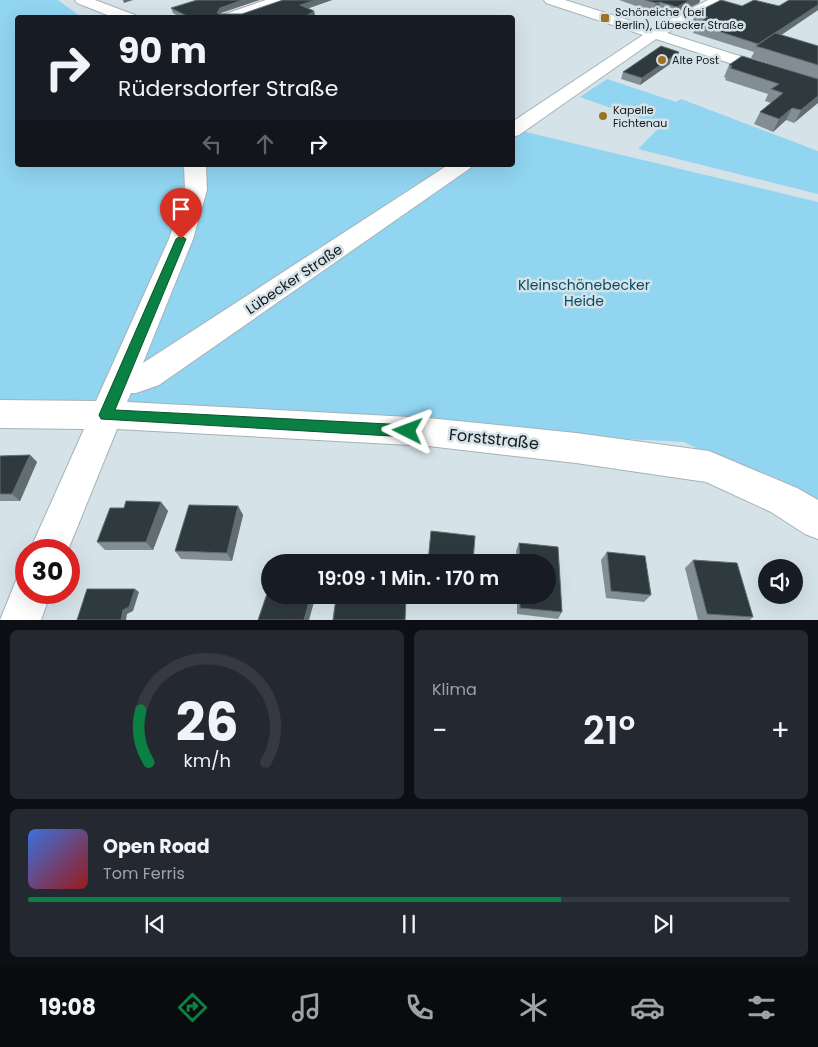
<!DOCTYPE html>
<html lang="de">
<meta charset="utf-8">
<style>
:root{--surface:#171b24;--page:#242831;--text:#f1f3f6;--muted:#9ea1a6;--line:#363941;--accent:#0b8043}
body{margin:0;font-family:Poppins,sans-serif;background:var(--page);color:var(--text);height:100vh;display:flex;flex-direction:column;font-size:19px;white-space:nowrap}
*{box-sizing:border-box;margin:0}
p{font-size:16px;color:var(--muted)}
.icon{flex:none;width:28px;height:28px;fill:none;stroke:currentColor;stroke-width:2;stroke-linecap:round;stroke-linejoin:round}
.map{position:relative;height:620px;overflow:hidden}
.drawer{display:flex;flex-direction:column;gap:10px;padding:10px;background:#0d0f14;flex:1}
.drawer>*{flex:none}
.top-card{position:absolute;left:15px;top:15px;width:500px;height:152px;border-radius:5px;box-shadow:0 5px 20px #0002;background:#171b24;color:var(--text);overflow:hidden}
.buttons{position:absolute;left:758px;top:559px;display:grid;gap:10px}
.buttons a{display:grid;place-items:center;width:45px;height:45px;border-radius:50%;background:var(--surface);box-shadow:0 5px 20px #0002;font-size:25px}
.speed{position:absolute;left:15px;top:539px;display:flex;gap:10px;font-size:25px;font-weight:700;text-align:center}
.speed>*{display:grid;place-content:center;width:65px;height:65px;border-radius:50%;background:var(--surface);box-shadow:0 5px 20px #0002;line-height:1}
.speed .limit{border:8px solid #d22;background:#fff;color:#111}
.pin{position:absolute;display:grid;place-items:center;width:42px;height:42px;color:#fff;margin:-51px -21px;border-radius:50% 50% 50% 0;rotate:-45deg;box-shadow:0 0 5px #0007}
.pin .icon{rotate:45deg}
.me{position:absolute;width:55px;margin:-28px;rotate:273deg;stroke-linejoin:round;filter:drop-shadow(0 0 4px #0008)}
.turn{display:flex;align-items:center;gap:18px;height:105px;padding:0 20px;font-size:22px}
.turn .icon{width:65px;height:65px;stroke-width:2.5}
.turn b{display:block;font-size:35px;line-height:42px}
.lanes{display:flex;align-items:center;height:48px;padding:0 20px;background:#0003;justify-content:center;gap:25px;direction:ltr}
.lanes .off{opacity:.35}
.big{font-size:38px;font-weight:600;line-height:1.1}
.drawer .widget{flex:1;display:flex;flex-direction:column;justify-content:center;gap:8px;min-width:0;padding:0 18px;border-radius:8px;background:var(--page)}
.drawer .dial{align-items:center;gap:0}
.dial svg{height:130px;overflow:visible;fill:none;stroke:var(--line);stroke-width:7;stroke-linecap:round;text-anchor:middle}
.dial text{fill:var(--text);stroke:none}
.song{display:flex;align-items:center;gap:15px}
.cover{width:60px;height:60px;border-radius:8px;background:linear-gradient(135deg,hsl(220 70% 55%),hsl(0 70% 35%))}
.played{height:5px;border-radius:2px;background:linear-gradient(90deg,var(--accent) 70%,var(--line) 70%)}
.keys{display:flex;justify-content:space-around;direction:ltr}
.heat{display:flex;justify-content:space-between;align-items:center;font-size:28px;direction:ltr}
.drawer .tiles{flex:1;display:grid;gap:10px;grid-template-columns:1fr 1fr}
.widget:last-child{grid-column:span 2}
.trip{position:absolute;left:261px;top:554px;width:295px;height:50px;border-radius:25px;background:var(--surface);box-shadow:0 5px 20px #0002;font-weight:600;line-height:50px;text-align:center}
.dock{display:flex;height:80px;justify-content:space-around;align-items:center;background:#090b0e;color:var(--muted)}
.dock .icon{width:35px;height:35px}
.dock .active{color:var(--accent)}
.dock b{font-size:22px;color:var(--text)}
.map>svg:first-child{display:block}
.green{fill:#91d5f1}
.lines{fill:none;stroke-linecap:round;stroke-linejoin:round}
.minor-casing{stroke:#a5b2b8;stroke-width:2}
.minor{fill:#fff;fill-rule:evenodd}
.wall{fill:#828e94}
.shaded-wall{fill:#616d71}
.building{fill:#2f3a3e;stroke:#616d71}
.route{fill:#0b8043;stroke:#07532c}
.poi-dot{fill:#9f7122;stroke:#d5e3e9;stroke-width:2}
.labels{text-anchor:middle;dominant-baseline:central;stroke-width:5;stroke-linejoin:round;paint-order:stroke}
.far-poi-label{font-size:11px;fill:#14191b;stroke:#d5e3e9;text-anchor:start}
.street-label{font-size:14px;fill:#14191b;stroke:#d5e3e9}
.park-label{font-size:14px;fill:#054d64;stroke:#d5e3e9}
.near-street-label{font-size:16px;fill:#14191b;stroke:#d5e3e9}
</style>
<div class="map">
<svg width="818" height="620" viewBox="0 0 818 620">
<rect width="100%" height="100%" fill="#d5e3e9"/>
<!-- green -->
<g class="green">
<polygon points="0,0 58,0 81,17 18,18 18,165 512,165 513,131 526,132 818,202 818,509 684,442 0,406"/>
<polygon points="607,79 676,102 681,99 818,151 818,194 638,149 661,126 580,97"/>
</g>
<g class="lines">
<!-- minor casing -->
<g class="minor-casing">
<g id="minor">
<polygon points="75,0 95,0 135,15 137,18 115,18 77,3"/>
<polygon points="266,0 287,0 285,3 243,18 220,18 222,15"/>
<polygon points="544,0 565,0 653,28 708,0 725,0 723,3 667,33 818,81 818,92 656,39 519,135 512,137 512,122 643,35 546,3"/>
<polygon points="184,165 206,165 207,190 193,239 143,363 448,165 473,165 469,169 159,385 136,393 131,393 127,402 428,418 576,433 709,451 797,488 818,500 818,539 805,534 771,512 706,482 576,463 428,446 117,429 68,550 30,550 84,429 0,428 0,400 96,401 169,239 185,190"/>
<polygon points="26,574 26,592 51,592 41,620 0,620 17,578"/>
</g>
</g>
<!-- minor -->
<use href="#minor" class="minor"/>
</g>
<!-- wall -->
<g class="wall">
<polygon points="283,0 332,0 308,8 314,11 315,16 313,18 181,18 173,13 171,8 221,13 221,14 242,14"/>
<polygon points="619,0 700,0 699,3 674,15 658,10 653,12"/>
<polygon points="818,0 818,10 781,35 818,46 818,79 751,58 754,52 693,33 696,24 698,23 693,21 695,13 742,6 779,6"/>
<polygon points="679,52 677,59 640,85 621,79 623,72"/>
<polygon points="729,65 818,79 794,123 786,120 773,132 754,124 760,112 771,103 765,101 768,94 725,80 726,78 724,77"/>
<polygon points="30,455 37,462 20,501 0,501 0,456"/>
<polygon points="161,502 168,511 153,550 105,550 97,542 124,508"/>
<polygon points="238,506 243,515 232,561 181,559 175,551"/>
<polygon points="519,543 558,547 562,612 558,619 517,614 517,595 548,595 548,562 517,562 516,551"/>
<polygon points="607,552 651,595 644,602 606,598 601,560"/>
<polygon points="693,560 753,617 750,620 698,620 685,568"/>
</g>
<!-- shaded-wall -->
<g class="shaded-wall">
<polygon points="123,0 133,0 124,3"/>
<polygon points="243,0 260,0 221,13 219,18 217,13 220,8"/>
<polygon points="316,0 332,0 301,11 300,5"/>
<polygon points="690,0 700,0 699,3 674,15 677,7"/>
<polygon points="818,1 818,10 762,48 757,47"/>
<polygon points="660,2 658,10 653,12 656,3"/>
<polygon points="314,11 315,16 313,18 303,18"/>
<polygon points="679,52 677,59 640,85 642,78"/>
<polygon points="818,96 818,103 794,123 801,110"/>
<polygon points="792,108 786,120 773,132 779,119"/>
<polygon points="30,455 37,462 20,501 12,494"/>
<polygon points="161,502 168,511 153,550 146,542"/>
<polygon points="238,506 243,515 232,561 227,553"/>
<polygon points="135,589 139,592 133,611 127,614 126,620 121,620 123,610"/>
<polygon points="311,595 316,595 309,620 304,620"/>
</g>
<!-- building -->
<g class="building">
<polygon points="197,0 243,0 220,8 217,13 219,14 242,14 283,0 316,0 300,5 314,11 303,18 191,18 171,8"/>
<polygon points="645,0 690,0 677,7 660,2 656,3"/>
<polygon points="721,0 742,6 754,0 779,6 789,0 818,0 818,5 758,44 696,24 708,17 695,13"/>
<polygon points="775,33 818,46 818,65 756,46"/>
<polygon points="661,46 679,52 642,78 623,72"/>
<polygon points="742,56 818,79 818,96 801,110 792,108 779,119 760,112 783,93 771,89 779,84 730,68 732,66 729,65"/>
<polygon points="30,455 12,494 0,494 0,456"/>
<polygon points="126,501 161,502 146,542 97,542 110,508 124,508"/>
<polygon points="189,505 238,506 227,553 175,551"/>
<polygon points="431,531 475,536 473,562 428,562"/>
<polygon points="519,543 558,547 562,612 520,608 520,595 548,595 548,562 520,562"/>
<polygon points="607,552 645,556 651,595 611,591"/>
<polygon points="693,560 737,563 753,617 707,614"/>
<polygon points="270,585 270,595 311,595 304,620 258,620"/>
<polygon points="87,589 135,589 129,607 123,610 121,620 77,620"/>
<polygon points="336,598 406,600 405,620 333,620"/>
</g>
<!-- route -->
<polygon class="route" points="181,236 186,239 115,410 408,425 413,427 415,431 413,435 408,437 101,419 99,415 176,239"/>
<!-- markers -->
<g class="poi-dot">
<rect x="600" y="13" width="10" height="10" rx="2.5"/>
<circle cx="662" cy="60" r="5"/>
<circle cx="603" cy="116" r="5"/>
</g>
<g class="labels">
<!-- far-poi labels -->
<g class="far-poi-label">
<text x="615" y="12">Schöneiche (bei<tspan x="615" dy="13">Berlin), Lübecker Straße</tspan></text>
<text x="672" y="60">Alte Post</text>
<text x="613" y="110">Kapelle<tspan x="613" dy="13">Fichtenau</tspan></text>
</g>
<!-- street labels -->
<g class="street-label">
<text transform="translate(294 279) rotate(-34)">Lübecker Straße</text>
</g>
<!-- park labels -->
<g class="park-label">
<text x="584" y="285">Kleinschönebecker<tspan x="584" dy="16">Heide</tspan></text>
</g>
<!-- near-street labels -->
<g class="near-street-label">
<text transform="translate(494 439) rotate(6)">Forststraße</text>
</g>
</g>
</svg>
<div class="buttons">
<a><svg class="icon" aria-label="sound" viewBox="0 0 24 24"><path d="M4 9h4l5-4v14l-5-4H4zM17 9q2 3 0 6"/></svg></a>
</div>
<div class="speed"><div class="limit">30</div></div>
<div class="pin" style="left:181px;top:239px;background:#d93025"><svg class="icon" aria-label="arrive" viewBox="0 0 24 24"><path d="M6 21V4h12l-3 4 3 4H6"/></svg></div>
<svg class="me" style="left:408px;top:431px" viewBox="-20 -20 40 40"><path d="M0-17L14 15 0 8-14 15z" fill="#0b8043" stroke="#fff" stroke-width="4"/></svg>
<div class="trip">19:09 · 1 Min. · 170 m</div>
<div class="top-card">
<div class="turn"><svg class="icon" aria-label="right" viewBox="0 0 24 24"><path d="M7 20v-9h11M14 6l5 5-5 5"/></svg><div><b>90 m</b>Rüdersdorfer Straße</div></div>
<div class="lanes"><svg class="icon off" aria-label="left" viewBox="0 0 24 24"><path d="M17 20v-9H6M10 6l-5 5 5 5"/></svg><svg class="icon off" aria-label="ahead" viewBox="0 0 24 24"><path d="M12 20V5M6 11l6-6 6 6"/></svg><svg class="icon" aria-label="right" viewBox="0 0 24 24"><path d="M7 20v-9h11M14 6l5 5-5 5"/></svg></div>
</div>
</div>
<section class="drawer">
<div class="tiles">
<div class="widget dial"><svg viewBox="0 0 100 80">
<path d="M14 69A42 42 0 1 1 86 69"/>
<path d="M14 69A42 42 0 0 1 9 37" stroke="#0b8043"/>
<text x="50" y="56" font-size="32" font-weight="700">26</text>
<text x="50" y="72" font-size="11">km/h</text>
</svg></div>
<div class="widget"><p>Klima</p>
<div class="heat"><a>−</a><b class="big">21°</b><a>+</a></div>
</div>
<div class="widget">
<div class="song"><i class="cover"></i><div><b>Open Road</b><p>Tom Ferris</p></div></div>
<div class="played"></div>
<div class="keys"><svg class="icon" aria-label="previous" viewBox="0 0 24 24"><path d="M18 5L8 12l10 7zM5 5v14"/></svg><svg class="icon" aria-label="pause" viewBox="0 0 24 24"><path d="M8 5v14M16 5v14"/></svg><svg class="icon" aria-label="next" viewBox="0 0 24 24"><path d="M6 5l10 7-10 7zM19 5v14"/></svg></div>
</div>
</div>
</section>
<nav class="dock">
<b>19:08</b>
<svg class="icon active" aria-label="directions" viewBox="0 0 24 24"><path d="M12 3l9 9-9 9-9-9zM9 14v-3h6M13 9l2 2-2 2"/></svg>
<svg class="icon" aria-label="music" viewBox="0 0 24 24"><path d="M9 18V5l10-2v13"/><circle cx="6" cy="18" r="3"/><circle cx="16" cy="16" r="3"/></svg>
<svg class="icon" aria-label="phone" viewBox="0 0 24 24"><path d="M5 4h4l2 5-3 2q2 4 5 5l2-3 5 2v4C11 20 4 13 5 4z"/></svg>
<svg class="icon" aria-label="climate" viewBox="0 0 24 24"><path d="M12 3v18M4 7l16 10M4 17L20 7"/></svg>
<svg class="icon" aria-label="car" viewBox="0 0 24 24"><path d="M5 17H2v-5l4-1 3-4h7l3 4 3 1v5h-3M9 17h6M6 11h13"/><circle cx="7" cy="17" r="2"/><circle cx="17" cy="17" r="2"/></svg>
<svg class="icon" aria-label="filters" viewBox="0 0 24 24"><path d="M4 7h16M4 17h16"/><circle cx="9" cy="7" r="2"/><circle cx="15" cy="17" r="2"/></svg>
</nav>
